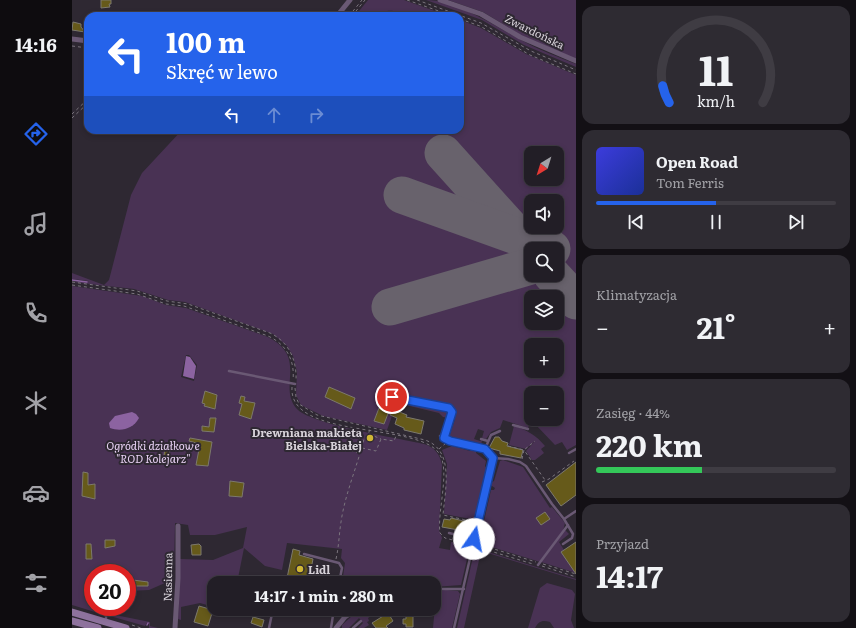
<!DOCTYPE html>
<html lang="pl">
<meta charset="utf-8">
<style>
:root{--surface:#221e26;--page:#2e2b32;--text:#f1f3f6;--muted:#a2a2a7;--line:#3f3c43;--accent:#2563eb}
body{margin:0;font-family:Literata,serif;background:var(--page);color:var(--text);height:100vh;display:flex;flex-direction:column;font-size:15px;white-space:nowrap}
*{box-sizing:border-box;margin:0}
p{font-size:13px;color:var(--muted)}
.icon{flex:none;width:22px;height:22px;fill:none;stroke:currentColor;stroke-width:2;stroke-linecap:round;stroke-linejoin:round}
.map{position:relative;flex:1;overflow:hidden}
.drawer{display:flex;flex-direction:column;gap:6px;padding:6px;background:#131015;width:280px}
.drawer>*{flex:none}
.top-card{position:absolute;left:12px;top:12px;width:380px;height:122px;border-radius:12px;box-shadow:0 2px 6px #0003,0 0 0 1px var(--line);background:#2563eb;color:#fff;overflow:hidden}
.needle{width:26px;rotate:218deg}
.controls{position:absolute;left:452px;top:146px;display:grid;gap:8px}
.controls a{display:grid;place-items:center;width:40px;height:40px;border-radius:8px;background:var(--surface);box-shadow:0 2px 6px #0003,0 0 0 1px var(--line);font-size:20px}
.speed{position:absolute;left:12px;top:564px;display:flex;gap:8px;font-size:20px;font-weight:700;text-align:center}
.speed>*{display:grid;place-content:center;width:52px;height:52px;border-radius:50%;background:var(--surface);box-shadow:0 2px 6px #0003,0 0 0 1px var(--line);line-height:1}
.speed .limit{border:6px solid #d22;background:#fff;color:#111}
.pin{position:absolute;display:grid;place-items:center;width:34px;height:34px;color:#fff;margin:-17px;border:2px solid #fff;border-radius:50%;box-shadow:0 1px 4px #0007}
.me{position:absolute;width:44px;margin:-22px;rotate:12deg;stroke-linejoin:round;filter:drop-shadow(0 0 3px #0008)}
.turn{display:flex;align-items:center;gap:14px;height:84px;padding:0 16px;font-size:18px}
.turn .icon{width:52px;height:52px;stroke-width:2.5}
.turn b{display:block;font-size:28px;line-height:34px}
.lanes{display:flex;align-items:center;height:38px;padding:0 16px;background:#0003;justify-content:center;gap:20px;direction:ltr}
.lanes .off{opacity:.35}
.big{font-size:30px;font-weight:700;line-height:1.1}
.drawer .widget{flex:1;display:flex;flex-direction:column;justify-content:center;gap:6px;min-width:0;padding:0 14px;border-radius:12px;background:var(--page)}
.drawer .dial{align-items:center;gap:0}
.dial svg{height:104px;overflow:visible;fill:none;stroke:var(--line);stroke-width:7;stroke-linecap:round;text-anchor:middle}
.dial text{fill:var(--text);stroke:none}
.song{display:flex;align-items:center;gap:12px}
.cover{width:48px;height:48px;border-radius:6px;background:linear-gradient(135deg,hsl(240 70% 55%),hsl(230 70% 35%))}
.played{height:4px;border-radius:2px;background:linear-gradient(90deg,var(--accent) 50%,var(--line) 50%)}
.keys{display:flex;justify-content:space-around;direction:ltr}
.heat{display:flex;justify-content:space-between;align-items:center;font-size:22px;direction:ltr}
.charge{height:6px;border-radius:3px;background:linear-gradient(90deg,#34c759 44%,var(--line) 0)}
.trip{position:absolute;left:135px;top:576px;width:234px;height:40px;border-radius:12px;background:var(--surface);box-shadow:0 2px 6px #0003,0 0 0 1px var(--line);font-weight:700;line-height:40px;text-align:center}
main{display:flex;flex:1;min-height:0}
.tabs{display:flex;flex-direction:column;width:72px;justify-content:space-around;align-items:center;background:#0e0c0f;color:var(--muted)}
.tabs .icon{width:28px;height:28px}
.tabs .active{color:var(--accent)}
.tabs b{font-size:18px;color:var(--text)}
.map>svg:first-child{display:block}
.green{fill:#493254;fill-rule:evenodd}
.water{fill:#8c63a1}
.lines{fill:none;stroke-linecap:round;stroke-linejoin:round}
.stream{stroke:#8c63a1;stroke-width:1.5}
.runway{stroke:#68626c;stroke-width:37}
.building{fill:#665a1a;stroke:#7c796d}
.path{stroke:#7b757e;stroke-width:1;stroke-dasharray:3 3;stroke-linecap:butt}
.lane{stroke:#6a5974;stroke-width:2.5}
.street{stroke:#6a5974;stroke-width:5}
.secondary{stroke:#8e729d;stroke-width:7}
.route-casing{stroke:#184099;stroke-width:10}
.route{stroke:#2563eb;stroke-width:7}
.poi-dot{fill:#d0b736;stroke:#2e2832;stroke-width:1.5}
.labels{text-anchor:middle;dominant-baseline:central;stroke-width:4;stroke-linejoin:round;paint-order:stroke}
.street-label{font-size:11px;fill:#d7d2d9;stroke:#2e2832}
.poi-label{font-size:11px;font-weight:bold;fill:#d7d2d9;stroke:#2e2832;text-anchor:end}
.park-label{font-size:11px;font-style:italic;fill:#e8d1f4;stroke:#2e2832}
</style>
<main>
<nav class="tabs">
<b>14:16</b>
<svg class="icon active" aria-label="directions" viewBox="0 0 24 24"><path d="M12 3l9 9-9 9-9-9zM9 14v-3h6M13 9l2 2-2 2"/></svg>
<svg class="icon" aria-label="music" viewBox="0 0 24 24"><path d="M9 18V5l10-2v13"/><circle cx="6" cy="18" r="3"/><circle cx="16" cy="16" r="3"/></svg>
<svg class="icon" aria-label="phone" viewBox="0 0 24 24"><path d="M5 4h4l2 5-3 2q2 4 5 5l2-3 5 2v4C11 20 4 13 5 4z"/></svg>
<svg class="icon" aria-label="climate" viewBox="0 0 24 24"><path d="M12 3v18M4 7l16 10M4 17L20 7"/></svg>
<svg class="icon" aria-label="car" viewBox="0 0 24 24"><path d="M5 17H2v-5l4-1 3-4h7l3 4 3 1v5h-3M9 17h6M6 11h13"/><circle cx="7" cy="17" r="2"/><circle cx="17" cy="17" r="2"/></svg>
<svg class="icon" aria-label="filters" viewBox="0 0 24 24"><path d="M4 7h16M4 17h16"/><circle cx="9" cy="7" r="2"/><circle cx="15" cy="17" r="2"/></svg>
</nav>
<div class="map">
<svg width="504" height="628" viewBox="0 0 504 628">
<rect width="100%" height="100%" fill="#2e2832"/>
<!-- green -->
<g class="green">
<path d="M296,0H332L377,16H327C324,11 321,10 315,11L310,16H283Z"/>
<path d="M354,0C385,0 426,28 453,42C469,51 487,57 504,64V67L452,45L410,20Z"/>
<polygon points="376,0 504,0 504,59 449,35 411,12"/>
<path d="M388,20L409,28L454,54L504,75V445L495,450L490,442L483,445L463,424L462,420H459L456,428L431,420L428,428L419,432L414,439L410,438L412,431L406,429L402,439L408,441L410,440L409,446L377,437L383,419L371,417L367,413L325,403L323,408L321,407L318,415L320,416L315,430L251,416L229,405L224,395L225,372L221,356L215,346L201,334L113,302L96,300L62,289L0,282L17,281L0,279V273L32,285L37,280L59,195L70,173L110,130H388ZM459,153H485V179H459ZM459,201H485V227H459ZM459,249H485V275H459ZM459,297H485V323H459ZM459,345H485V371H459ZM317,387L323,389L312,424L302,421L307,408H309L310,406L305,404L308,397L312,398ZM459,393H485V419H459Z"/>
<path d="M0,286L70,296L94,305L114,308L196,337C236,358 206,385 224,408C238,425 327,438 352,444C362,447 368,454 370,465L367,530L370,538L367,548L378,550L379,542L398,546L389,585L362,587V583L358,581L353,583H270L273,563L269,558L270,549L215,543L210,570L193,566L172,548L165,583H142V607L128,603L109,607V620L106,619L108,559L141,560L171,548L175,527L143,535H118L116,525L103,523L101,617L102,579L77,590L55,591V573H21V607H33V615L0,605ZM114,355H117L125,365L122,381L109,377Z"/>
<path d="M442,426C455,430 464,435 473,446L469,449L472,453L463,460H460L454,451L463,441L454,449L437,445Z"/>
<polygon points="380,446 398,451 400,448 404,449 404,453 414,461 413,466 415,469 404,520 372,514 375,464 370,450"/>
<polygon points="431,460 451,467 478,508 480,507 493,523 491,531 468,562 407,543 419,490 422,490 423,488 417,484 422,481 428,461"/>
<polygon points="493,530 497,534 487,542 492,550 489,552 504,573 469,562"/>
<polygon points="403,548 504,579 504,580 409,551 392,628 385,628"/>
<path d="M475,583L500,590L503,594L499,620L502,628H482L478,622C470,620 467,621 463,628H456L468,588Z"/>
<polygon points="374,590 386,591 388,594 380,628 361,628 364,595 362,595 362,591"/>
<polygon points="292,609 310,609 296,618 297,621 295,622 297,625 292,628 286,628 291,623 287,618 277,628 270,628 270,625 281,615"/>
<polygon points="38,614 78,622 78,626 86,628 77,628 77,624 75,623 73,626 38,616"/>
</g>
<!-- water -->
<g class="water">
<polygon points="114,356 118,357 124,366 122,379 111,376"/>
<path d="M60,412L64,414L67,418C61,429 49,432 38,428L37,423L43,416Z"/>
</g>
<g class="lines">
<!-- stream -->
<g class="stream">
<polyline points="0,280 15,282"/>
<polyline points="75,625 76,623"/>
</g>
<!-- runway -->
<g class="runway">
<polyline points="371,153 444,234"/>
<polyline points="330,195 480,249"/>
<polyline points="480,275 504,301"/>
<polyline points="318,307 459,266"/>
</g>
</g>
<!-- building -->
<g class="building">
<polygon points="29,0 39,0 39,4 37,4 38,7 29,8"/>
<polygon points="1,22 9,24 9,27 13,32 0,30"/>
<polygon points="257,387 283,398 279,409 253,397"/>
<polygon points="133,391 145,395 143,409 132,406 133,404 130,403"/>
<polygon points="169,396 173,397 172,401 183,403 179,419 167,415 170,404 167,403"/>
<polygon points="307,408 317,411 312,424 302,421"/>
<polygon points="320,409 335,415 334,417 352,421 349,434 332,430 332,428 323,424 325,418 318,415"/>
<polygon points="138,418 144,418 142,432 130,431 130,426 137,427"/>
<polygon points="423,437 427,437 430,441 436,443 435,446 451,450 449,458 428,454 428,451 417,448"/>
<polygon points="118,438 140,442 136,466 124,465 128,444 117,441"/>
<polygon points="93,447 98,448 96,465 91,464"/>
<polygon points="504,462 504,495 489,506 474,485"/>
<polygon points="11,472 16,473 16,485 23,484 23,499 10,496"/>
<polygon points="158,481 172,483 170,497 157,496"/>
<polygon points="473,512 478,519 469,525 464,518"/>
<polygon points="379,518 400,523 398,534 391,533 392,531 370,527 372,519 378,520"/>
<polygon points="33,540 43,540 43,546 33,548"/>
<polygon points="504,542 504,574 489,552"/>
<polygon points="14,544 19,544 20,559 14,559"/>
<polygon points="127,544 129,546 129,555 120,555 119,545"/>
<polygon points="221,549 228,551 227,555 241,559 237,579 247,581 247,583 214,583"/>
<polygon points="61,580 76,582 76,586 60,586"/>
<polygon points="127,606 141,610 136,626 122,622"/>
<polygon points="316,613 321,621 314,626 316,628 304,628 300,623"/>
<polygon points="334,614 341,614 341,627 334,627 334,624 331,624 331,619 334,619"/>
<polygon points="181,617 192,620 190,627 179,623"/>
</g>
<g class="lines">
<!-- path -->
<g class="path">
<polyline points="335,0 381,16"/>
<polyline points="345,0 409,23 459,51 504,70"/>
<polyline points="277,16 290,0"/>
<polyline points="280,16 293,0"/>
<polyline points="388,19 408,26 458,55 504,74"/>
<polyline points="0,46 16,48"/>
<polyline points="0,114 16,99"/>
<polyline points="0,118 16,103"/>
<path d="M0,282L65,291L95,301L116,304L198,333C217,342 225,360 224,381"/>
<path d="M0,285L65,294L94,304L112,306L196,336C214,344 223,360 221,380"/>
<path d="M220,387C216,441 350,421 368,455C378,472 365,512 368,533L373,538L396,544"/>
<path d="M223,388L224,397L227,404L245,415L353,440C383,450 373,491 371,515L403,522"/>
<polyline points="297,434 309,439"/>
<polyline points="436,446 452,450 463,441"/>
<polyline points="290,448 304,451 309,439 322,441 324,436"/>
<polyline points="367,449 374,443"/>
<polyline points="287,453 265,448 269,434 291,439"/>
<polyline points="450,459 452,450 473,480"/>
<polyline points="470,482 477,479 502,461"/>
<polyline points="406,544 464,562"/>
<polyline points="405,547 461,564"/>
<path d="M264,559C267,546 267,534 269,522C273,494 285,467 292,439L296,436L298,428"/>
<polyline points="471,564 504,574"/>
<polyline points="470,566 504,577"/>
<polyline points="60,625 69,628"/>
</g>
<!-- lane -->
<g class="lane">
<polyline points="157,371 223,384"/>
<polyline points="320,397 377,408 380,412 373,438"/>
<polyline points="441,425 456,429"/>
<polyline points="368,436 378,441 413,449 421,458 436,459 448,462 454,466 480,504 492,519 501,534 500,538 491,544"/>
<polyline points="409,439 416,441"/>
<polyline points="413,449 419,435 428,431"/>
<polyline points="497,453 504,449"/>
<polyline points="492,519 504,511"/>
<polyline points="377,533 402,539"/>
<polyline points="232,554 267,563 270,568 267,583"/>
<polyline points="466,565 496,525"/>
<polyline points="362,589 392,589"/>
<polyline points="34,607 34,622"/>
<polyline points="322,614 323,609"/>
<polyline points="197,628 201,609"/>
<polyline points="259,628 262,609"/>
<polyline points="281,628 289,621"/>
<polyline points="382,628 421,458"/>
</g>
<!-- street -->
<g class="street">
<polyline points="368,0 409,14 448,37 504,61"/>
<polyline points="265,16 278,0"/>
<polyline points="0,39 16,41"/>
<polyline points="103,628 106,578 106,526"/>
<polyline points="264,628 273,617 285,609"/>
</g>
<!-- secondary -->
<g class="secondary">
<polyline points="0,612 54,628"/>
<polyline points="0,621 26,628"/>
</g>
</g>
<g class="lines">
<!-- route casing -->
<g class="route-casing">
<polyline id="route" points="320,397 377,408 380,412 372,438 378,441 413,449 421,458 402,539"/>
</g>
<!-- route -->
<use href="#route" class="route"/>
</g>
<!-- markers -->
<g class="poi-dot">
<circle cx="298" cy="438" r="4"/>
<circle cx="228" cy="569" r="4"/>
</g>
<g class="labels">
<!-- street labels -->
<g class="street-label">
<text transform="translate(463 31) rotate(26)">Zwardońska</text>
<text transform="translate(95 577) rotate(-89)">Nasienna</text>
</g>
<!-- poi labels -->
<g class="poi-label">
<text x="290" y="432">Drewniana makieta<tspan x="290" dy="13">Bielska-Białej</tspan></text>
<text x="236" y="569" text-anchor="start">Lidl</text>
</g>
<!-- park labels -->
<g class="park-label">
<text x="81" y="445">Ogródki działkowe<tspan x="81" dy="13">"ROD Kolejarz"</tspan></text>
</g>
</g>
</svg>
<div class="controls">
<a><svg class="needle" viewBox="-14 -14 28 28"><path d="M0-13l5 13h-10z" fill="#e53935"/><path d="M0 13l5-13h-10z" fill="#a2a2a7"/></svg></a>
<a><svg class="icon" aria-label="sound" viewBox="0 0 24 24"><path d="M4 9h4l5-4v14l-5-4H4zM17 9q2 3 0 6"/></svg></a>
<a><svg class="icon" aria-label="search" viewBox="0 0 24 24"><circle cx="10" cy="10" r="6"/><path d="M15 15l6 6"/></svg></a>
<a><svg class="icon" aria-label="layers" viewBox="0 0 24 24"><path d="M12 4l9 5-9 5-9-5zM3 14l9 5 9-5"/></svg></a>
<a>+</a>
<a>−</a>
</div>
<div class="speed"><div class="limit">20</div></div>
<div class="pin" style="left:320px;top:397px;background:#d93025"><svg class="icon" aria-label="arrive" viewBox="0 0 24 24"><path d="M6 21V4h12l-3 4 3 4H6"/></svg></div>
<svg class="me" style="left:402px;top:539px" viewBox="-20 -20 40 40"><circle r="19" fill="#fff"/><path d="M0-13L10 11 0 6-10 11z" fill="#2563eb"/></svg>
<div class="trip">14:17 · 1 min · 280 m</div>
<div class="top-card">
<div class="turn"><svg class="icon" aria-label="left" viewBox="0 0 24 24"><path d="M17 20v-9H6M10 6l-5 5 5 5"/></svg><div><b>100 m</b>Skręć w lewo</div></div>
<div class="lanes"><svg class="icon" aria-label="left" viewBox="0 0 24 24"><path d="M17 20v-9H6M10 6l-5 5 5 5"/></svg><svg class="icon off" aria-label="ahead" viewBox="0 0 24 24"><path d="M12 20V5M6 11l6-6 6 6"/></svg><svg class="icon off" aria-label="right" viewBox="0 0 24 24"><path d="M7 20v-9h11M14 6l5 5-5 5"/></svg></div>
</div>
</div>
<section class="drawer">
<div class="widget dial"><svg viewBox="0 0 100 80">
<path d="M14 69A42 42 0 1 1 86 69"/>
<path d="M14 69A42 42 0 0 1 9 56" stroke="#2563eb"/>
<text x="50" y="56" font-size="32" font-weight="700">11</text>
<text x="50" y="72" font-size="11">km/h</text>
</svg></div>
<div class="widget">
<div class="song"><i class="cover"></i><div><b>Open Road</b><p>Tom Ferris</p></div></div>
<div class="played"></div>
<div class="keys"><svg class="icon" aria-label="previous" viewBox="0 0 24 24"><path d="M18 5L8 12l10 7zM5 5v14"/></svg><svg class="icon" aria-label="pause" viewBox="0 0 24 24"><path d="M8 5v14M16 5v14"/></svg><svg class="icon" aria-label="next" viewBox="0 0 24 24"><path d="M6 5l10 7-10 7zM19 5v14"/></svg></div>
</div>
<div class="widget"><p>Klimatyzacja</p>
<div class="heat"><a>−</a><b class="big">21°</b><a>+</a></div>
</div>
<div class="widget"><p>Zasięg · 44%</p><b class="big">220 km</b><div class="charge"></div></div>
<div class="widget"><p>Przyjazd</p><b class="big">14:17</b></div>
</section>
</main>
